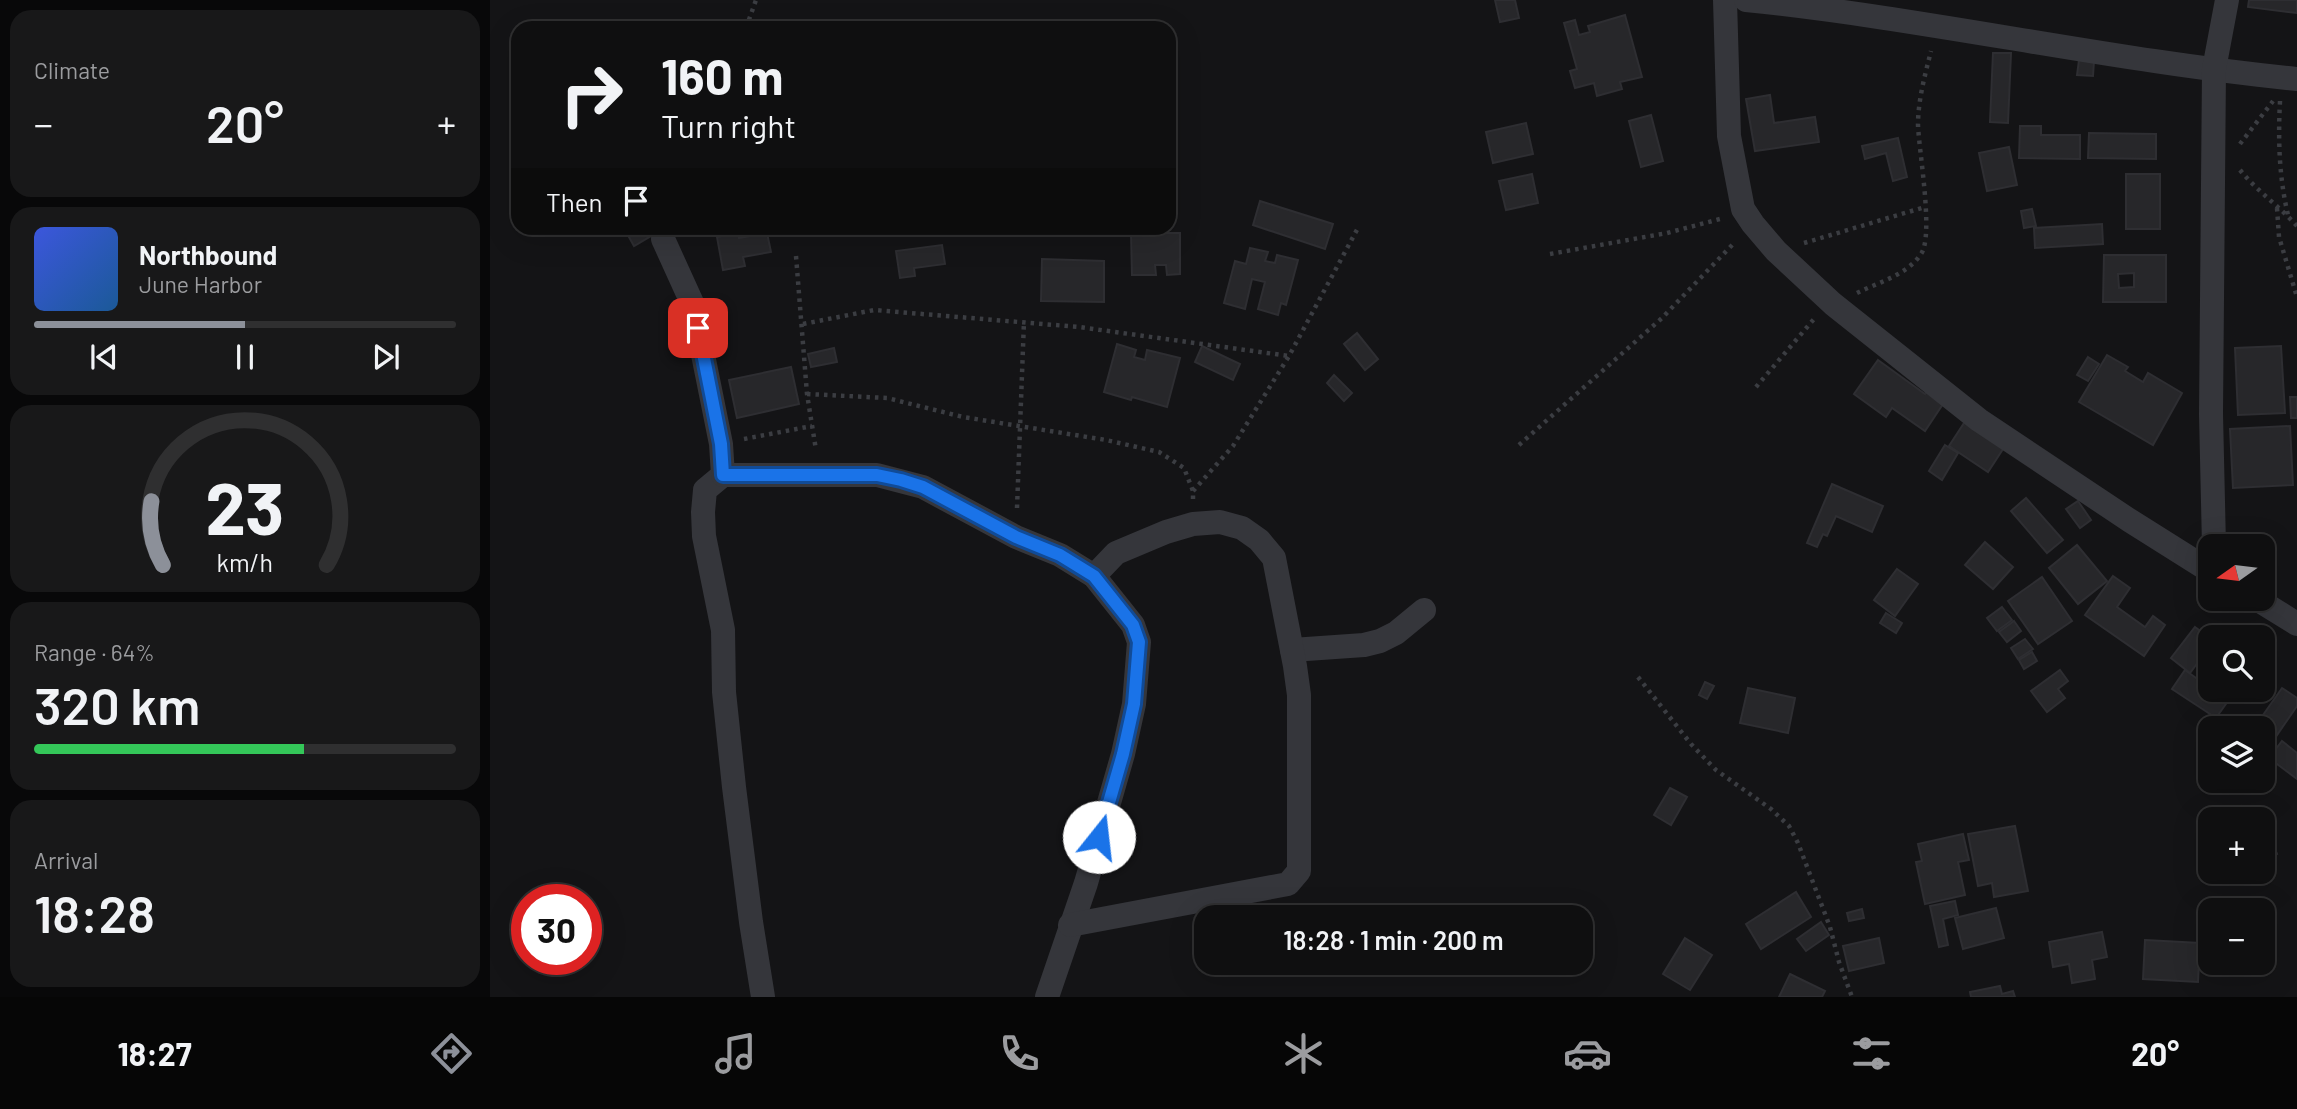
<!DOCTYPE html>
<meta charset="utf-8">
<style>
:root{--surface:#0f0f10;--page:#181819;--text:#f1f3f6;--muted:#9b9c9f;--line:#2f2f30;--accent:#8c9099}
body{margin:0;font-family:Barlow,sans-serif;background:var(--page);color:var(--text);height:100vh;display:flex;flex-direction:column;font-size:26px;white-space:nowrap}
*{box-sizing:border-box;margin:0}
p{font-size:23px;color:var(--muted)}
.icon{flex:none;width:38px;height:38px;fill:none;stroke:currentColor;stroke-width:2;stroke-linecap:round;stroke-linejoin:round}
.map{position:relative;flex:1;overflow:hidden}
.sheet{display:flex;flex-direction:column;gap:10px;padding:10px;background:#080809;width:490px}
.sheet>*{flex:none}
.guide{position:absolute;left:21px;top:21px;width:665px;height:214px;border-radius:21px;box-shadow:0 7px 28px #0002,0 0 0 2px var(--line);background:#0f0f10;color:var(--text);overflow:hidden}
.needle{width:46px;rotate:256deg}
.buttons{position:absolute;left:1708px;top:534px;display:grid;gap:14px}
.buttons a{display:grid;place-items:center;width:77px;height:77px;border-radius:14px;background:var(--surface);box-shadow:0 7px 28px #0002,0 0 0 2px var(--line);font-size:35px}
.speed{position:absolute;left:21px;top:884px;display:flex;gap:14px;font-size:35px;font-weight:700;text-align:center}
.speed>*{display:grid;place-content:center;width:91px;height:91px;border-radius:50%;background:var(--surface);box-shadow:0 7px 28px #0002,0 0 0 2px var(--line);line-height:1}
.speed .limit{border:10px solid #d22;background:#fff;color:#111}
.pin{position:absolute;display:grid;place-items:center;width:60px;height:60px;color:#fff;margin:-30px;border-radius:14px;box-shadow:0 4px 10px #0006}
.me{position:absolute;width:77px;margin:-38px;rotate:16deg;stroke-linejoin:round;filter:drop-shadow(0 0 5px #0008)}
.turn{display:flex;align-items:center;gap:24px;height:147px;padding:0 35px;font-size:32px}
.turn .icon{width:91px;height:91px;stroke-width:2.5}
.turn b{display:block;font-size:49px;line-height:60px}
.then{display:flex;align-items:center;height:66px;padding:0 35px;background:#0003;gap:14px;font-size:26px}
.big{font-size:52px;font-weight:600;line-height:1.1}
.sheet .widget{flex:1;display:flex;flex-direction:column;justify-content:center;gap:10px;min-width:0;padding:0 24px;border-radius:21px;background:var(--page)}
.sheet .dial{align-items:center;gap:0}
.dial svg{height:182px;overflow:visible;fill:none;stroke:var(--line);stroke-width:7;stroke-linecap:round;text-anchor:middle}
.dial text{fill:var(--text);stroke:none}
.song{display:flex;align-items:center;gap:21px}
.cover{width:84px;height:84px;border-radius:10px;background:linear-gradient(135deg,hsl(230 70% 55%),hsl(210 70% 35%))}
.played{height:7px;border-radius:4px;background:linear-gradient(90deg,var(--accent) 50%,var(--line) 50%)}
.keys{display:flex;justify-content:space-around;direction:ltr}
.heat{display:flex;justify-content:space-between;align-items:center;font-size:38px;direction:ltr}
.charge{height:10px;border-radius:5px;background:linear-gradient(90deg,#34c759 64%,var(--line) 0)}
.trip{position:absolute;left:704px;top:905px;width:399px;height:70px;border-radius:21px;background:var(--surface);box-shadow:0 7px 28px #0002,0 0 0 2px var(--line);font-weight:600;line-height:70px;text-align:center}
.tabs{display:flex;height:112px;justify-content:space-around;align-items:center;background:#060606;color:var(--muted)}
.tabs .icon{width:49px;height:49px}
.tabs .active{color:var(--accent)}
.tabs b{font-size:32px;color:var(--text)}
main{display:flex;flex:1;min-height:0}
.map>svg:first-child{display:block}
.building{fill:#27272a;stroke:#2e2e32;stroke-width:2;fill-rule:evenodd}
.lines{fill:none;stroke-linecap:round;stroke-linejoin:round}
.path{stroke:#3b3d42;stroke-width:4.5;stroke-dasharray:3.5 5;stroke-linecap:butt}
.minor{stroke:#35363b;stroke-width:24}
.route-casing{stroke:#114b97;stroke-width:18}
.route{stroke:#1a73e8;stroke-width:12}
</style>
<main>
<section class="sheet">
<div class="widget"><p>Climate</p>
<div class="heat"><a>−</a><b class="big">20°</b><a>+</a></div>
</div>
<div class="widget">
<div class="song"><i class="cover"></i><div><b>Northbound</b><p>June Harbor</p></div></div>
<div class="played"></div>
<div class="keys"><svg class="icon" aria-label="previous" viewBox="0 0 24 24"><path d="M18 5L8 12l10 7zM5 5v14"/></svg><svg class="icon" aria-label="pause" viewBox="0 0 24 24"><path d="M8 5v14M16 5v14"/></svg><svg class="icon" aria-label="next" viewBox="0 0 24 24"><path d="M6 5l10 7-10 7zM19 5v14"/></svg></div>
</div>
<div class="widget dial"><svg viewBox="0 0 100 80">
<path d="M14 69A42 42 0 1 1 86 69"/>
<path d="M14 69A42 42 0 0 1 9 41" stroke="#8c9099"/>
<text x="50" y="56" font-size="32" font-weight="700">23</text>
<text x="50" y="72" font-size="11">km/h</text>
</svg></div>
<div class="widget"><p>Range · 64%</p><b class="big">320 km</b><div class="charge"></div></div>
<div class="widget"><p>Arrival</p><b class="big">18:28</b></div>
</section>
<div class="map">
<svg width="1807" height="997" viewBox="0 0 1807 997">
<rect width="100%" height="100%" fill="#141416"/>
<!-- building -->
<g class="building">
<polygon points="1005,0 1025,0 1029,18 1010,22"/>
<polygon points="1759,0 1807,0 1807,13 1758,7"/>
<polygon points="1135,15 1152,77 1130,82 1132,89 1107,96 1104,83 1085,88 1080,71 1087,69 1074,23 1085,20 1089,35 1100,32 1098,26"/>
<polygon points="1503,53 1521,53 1518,123 1500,122"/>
<polygon points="1589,60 1604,61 1603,76 1587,75"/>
<polygon points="1280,95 1284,123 1325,117 1329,142 1265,151 1256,99"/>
<polygon points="1161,115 1173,161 1151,167 1139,121"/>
<polygon points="1036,123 1043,154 1003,163 996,132"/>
<polygon points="1530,126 1551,126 1551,135 1590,135 1590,159 1529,158"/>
<polygon points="1599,133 1666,134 1666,159 1598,158"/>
<polygon points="1408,138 1417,177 1403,181 1396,153 1375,159 1372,146"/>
<polygon points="1519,147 1527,185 1497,191 1489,153"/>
<polygon points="1042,174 1048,203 1016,210 1009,181"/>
<rect x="1636" y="174" width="34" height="55"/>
<polygon points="770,201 843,224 835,249 763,225"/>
<polygon points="1542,209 1546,226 1534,228 1531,211"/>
<polygon points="1612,224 1613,244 1545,248 1544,228"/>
<polygon points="134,228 157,228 161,236 144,246"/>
<polygon points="248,233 249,238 277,233 281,252 253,257 255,266 233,270 227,237"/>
<polygon points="641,233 690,233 690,274 677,275 676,265 665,265 666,275 642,275"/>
<polygon points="452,245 455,264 424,268 425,276 410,278 406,251"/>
<polygon points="760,248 778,252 775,261 785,263 787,255 808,260 796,305 791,303 788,315 768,309 775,282 762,279 755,309 734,303 745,261 756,264"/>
<path d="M1614,255H1676V302H1613ZM1644,273V287L1629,288L1628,274Z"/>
<polygon points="552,259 614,261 614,302 551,301"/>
<polygon points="867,333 888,359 875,370 854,344"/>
<polygon points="627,344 646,350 644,357 655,360 657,350 690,358 677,407 642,397 641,400 614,392"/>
<polygon points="712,346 750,364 743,380 705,362"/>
<polygon points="1791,346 1795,413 1748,415 1745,348"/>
<polygon points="344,348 347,362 321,367 318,354"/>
<polygon points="1617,355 1638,367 1635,371 1653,382 1658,373 1692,393 1663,445 1589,402"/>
<polygon points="1598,357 1609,364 1598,381 1587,375"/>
<polygon points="1388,360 1435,394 1438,389 1455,401 1435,431 1402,408 1396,417 1364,394"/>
<polygon points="301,367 309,404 247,418 239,380"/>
<polygon points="844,375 862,393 854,401 837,383"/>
<polygon points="1800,397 1807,397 1807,418 1801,418"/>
<polygon points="1476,420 1515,446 1498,472 1459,446"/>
<polygon points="1800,426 1803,485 1743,488 1740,429"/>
<polygon points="1455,445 1468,453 1452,480 1439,471"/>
<polygon points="1342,484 1393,506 1382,532 1346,516 1337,536 1333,534 1327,547 1317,543"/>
<polygon points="1536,498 1573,540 1557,553 1521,511"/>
<polygon points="1588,501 1601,520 1590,528 1576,509"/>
<polygon points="1495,542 1523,567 1503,589 1475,565"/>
<polygon points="1587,545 1617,581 1588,604 1559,568"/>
<polygon points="1407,569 1428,584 1405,616 1384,600"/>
<polygon points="1623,576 1640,588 1627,607 1655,627 1663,616 1675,625 1654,656 1595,615"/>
<polygon points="1552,577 1582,621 1548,644 1518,601"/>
<polygon points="1512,607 1522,620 1507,631 1497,618"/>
<polygon points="1396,613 1412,623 1406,633 1390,623"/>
<polygon points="1524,621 1531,631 1517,642 1509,632"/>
<polygon points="1705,627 1720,638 1720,646 1700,673 1681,658"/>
<polygon points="1535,639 1543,649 1528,659 1521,648"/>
<polygon points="1542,652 1547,661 1534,669 1529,660"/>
<polygon points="1570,670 1578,681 1568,689 1575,698 1557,712 1541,691"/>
<polygon points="1695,670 1738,701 1726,718 1682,689"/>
<polygon points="1215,682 1224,686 1217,699 1209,695"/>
<polygon points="1258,688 1305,698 1298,733 1250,723"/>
<polygon points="1792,688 1807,698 1807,706 1785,738 1766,725"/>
<polygon points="1792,741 1807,753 1807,779 1779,758"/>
<polygon points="1180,788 1197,797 1181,825 1164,815"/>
<polygon points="1751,806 1756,819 1734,819 1732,814"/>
<polygon points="1525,826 1538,891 1504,897 1502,883 1488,886 1478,834"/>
<polygon points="1778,832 1787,854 1773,860 1773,834"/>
<polygon points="1473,834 1479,860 1468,862 1475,895 1435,904 1426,862 1432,861 1428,844"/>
<polygon points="1306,892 1321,917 1271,949 1256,924"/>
<polygon points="1465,901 1468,915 1453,919 1458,945 1449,947 1440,906"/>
<polygon points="1506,908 1514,938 1473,949 1465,918"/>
<polygon points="1372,909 1374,918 1359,921 1357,913"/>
<polygon points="1331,922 1339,935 1316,951 1307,939"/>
<polygon points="1612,932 1617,957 1602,960 1605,979 1582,983 1579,964 1563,967 1559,942"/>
<polygon points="1195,938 1222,955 1200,990 1173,974"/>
<polygon points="1389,938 1394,963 1359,971 1353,946"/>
<polygon points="1655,940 1710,943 1708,982 1653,979"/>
<polygon points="1300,974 1335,991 1332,997 1289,997"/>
<polygon points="1510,986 1512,994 1523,991 1525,997 1481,997 1480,992"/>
</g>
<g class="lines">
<!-- path -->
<g class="path">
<polyline points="256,28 266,0"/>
<path d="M1790,101C1788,140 1789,177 1798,215"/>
<polyline points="1750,144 1783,101"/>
<path d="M1750,170C1767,191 1789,206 1807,226"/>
<polyline points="1787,208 1789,237 1807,297"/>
<polyline points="1314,243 1435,207"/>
<polyline points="1060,254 1177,233 1230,219"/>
<polyline points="306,256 317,394 326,450"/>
<path d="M1367,293C1389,282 1417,275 1431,254C1444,236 1429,152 1428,125C1428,100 1435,75 1441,51"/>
<polyline points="313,324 384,310 589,327 799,356"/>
<polyline points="1266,387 1324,319"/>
<polyline points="317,394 397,398 473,417 616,440 669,452 694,468 703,491 703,499"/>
<polyline points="254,439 322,426"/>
<polyline points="1029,445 1172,318 1245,242"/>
<polyline points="703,491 743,446 799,356 869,226"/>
<polyline points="527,508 534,321"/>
<polyline points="1148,677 1201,744 1226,770 1281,809 1299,826 1308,843 1340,927 1349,962 1362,997"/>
</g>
<!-- minor -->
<g class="minor">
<polyline points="1235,0 1239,136 1253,209 1263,224 1286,251 1343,304 1489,420 1639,520 1720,571"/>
<path d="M1256,0C1440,19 1622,61 1807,79"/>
<polyline points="173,239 203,305 231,444 233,475 215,490 213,512 214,536 233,630 234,692 244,787 261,922 273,997"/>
<polyline points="233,475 387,475 433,487 526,537 570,555 604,576 643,625 649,642 644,704 633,754 596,883 557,997"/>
<polyline points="1724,546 1721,414 1724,69 1737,0"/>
<polyline points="1765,598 1807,624"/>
<polyline points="802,650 874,645 890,641 906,633 934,610"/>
<polyline points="580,925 798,884 809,871 809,695 805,666 784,558 769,540 752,528 730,522 703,524 676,532 626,553 604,576"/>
</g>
</g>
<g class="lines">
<!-- route casing -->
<g class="route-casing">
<polyline id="route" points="208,328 231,444 233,475 387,475 411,480 433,487 526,537 570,555 604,576 643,625 649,642 644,704 633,754 609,837"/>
</g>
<!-- route -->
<use href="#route" class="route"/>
</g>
</svg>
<div class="buttons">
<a><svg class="needle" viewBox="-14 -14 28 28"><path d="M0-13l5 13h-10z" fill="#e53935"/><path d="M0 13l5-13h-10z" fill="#9b9c9f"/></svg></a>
<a><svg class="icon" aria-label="search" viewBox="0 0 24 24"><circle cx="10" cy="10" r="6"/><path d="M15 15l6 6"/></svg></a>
<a><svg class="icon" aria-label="layers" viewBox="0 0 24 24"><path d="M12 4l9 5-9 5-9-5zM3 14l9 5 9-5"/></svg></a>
<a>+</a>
<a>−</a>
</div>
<div class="speed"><div class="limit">30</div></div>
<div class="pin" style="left:208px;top:328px;background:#d93025"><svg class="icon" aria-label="arrive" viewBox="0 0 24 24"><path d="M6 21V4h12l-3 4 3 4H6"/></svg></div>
<svg class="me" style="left:609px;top:837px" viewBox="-20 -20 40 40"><circle r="19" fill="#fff"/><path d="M0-13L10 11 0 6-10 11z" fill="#1a73e8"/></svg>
<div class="trip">18:28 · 1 min · 200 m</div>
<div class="guide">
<div class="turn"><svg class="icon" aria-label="right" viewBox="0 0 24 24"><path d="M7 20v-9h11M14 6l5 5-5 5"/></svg><div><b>160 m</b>Turn right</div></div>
<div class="then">Then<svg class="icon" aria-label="arrive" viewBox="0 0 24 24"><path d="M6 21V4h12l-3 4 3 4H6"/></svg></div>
</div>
</div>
</main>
<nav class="tabs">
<b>18:27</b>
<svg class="icon active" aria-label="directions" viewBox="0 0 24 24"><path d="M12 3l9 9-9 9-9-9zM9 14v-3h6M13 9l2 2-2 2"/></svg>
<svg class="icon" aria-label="music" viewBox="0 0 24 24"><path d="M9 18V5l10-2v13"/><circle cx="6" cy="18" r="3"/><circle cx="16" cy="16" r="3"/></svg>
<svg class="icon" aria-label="phone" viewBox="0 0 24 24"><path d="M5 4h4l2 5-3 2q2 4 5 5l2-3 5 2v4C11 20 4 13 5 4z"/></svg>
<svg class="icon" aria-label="climate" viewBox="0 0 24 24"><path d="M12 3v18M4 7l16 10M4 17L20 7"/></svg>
<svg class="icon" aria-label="car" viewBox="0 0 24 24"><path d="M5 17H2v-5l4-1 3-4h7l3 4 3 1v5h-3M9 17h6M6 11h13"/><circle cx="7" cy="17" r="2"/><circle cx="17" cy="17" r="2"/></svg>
<svg class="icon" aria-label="filters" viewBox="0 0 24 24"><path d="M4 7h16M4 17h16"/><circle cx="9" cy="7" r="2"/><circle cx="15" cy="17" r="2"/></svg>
<b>20°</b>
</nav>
